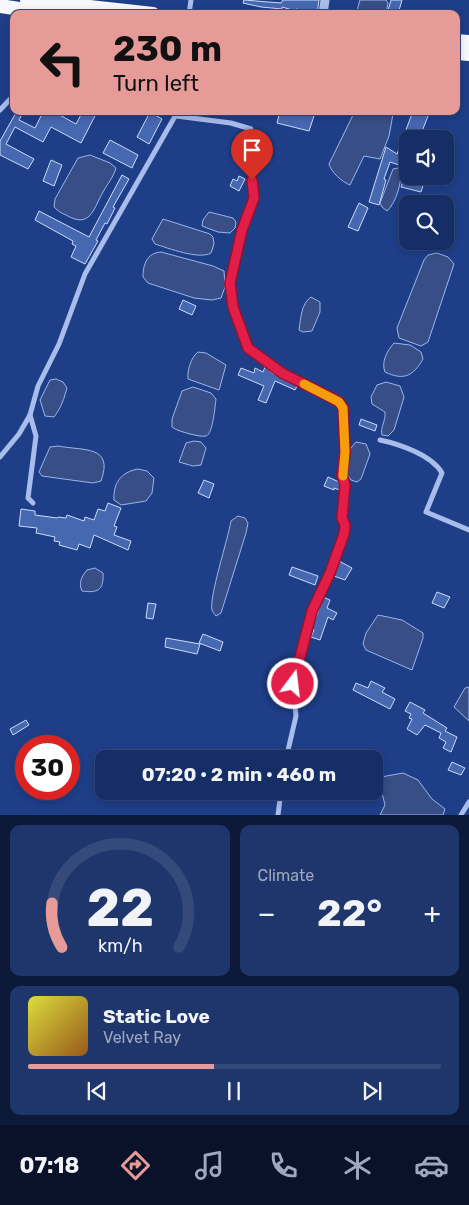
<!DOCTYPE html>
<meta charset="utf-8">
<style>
:root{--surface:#162e66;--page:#1f366c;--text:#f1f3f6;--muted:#9ea8bf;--line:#354a7a;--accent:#e69b98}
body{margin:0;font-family:Rubik,sans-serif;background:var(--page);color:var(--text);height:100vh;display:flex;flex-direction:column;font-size:19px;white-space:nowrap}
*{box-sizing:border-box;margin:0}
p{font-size:16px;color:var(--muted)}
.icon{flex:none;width:28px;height:28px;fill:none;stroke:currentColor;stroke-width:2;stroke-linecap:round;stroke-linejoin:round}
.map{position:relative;height:815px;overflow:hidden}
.sheet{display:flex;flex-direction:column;gap:10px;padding:10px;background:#0c1938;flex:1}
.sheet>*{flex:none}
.guide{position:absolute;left:10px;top:10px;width:450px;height:105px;border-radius:10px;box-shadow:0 2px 8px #0003,0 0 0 1px var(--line);background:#e69b98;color:#111;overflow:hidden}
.buttons{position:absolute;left:399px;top:130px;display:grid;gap:10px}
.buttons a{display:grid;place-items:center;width:55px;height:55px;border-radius:10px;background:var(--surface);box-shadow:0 2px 8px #0003,0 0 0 1px var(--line);font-size:25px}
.speed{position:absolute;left:15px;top:735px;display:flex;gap:10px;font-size:25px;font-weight:700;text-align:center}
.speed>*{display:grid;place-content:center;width:65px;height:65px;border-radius:50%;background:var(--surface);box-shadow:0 2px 8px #0003,0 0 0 1px var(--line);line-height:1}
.speed .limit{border:8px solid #d22;background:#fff;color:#111}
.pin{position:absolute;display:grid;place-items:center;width:42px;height:42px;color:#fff;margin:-51px -21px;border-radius:50% 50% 50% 0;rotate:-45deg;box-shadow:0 0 5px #0007}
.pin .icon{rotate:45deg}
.me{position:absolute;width:55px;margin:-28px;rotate:15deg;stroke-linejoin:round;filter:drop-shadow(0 0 4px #0008)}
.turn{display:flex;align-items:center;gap:18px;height:105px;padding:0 20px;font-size:22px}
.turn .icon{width:65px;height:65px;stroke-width:2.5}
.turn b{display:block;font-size:35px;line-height:42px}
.big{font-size:38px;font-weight:700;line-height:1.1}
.sheet .widget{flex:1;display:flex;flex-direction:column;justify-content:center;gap:8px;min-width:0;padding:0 18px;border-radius:10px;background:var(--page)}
.sheet .dial{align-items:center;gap:0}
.dial svg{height:130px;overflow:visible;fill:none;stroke:var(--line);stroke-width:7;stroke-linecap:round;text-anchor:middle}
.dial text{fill:var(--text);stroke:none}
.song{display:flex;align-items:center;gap:15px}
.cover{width:60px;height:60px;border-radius:8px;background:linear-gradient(135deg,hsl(60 70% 55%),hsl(30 70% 35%))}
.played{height:5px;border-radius:2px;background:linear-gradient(90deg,var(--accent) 45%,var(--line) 45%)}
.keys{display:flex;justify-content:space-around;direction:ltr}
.heat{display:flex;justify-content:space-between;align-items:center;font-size:28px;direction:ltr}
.sheet .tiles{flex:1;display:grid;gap:10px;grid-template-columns:1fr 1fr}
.widget:last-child{grid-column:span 2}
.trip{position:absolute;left:95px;top:750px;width:288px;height:50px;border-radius:10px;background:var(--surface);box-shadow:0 2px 8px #0003,0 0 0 1px var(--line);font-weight:700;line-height:50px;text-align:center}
.menu{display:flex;height:80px;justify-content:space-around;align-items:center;background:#091229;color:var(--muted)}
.menu .icon{width:35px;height:35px}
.menu .selected{color:var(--accent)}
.menu b{font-size:22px;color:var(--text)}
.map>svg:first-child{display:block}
.water{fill:#374e86;stroke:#9bb6ed}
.building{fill:#4668b1;stroke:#cddbf8}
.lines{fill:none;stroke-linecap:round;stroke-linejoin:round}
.minor{stroke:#a8bdeb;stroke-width:5}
.tertiary{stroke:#a8bdeb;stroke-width:9}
.trunk{stroke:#f6f8fe;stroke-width:14}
.route-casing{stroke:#92132f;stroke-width:12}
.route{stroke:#e11d48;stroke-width:9}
.slow{stroke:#f59e0b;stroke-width:9}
</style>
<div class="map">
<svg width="469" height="815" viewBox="0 0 469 815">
<rect width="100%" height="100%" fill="#1e3e88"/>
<!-- water -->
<g class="water">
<polygon points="360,0 386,0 388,3 386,14 356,14"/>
<path d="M355,111H391L393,114L389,136L380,159L364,156L350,185C342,182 331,172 329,164Z"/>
<path d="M90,155L110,163L116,168C113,178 108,183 103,192C93,210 90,229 66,215C61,213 58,211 54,207L55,199L78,158Z"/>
<path d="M398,168L401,170C402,182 396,203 387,211L382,207L380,203L393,169Z"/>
<polygon points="209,212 233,218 236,222 235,228 230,233 218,232 202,226 203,220"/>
<path d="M163,219L210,234L213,237L214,244L211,253C199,260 168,248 155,244L152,239Z"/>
<path d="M161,252L213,266L224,271L225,287L221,298L212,300L194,298L148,283L143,277C143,264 147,253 161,252Z"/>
<polygon points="437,253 448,257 454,264 428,342 421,346 399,338 397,328 424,260 428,255"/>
<path d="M311,297L320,302V312L312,331L303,332L299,330C301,318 301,304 311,297Z"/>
<path d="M394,343L410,345L421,352L423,359C413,376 404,381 385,372C381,362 387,351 394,343Z"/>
<path d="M198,352L206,353L226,365L219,390L188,379C187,371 191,357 198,352Z"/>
<path d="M56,379L63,382L67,388C64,399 61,408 54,417L45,416L40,400L50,380Z"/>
<path d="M386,382L400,386L404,397L394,430L388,436L382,435C380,427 386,421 385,412L372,404L371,397L377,385Z"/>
<path d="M193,387L211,393L216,399C215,406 213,434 206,436C201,437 195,435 190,434C184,432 177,431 172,427V419L182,391Z"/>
<polygon points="194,441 201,442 206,448 201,465 193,466 179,462 186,443"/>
<polygon points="356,442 366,444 370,454 361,479 357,482 351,480 346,473 350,449"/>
<path d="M58,446C84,451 114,445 101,481L93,483L42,476L39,472L50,447Z"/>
<path d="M138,469L147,471L154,478L152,493L146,501L121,505L114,500C113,483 121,472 138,469Z"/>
<path d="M238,516L245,518L248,523L246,533L221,613L216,616C214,613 213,613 212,610C209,597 228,539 231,521Z"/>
<path d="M95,568L103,573C104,591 97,593 82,591C78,583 82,576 87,570Z"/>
<polygon points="378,615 402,620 423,633 423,638 412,670 366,650 363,644 366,633"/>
<polygon points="469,687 469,721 454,707 465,688"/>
<polygon points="309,750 320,752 331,759 294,759 299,752"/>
<polygon points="403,773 418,780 432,799 445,809 443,815 380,815 385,805 382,793 381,777"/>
</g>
<!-- building -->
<g class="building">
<polygon points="244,0 281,3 283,0 319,0 317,14 296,9 296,11 282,7 282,9 261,7 243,3"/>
<polygon points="391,0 402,0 398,14 387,14"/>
<polygon points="17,111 24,111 19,120 35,128 41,116 31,111 59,111 58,114 76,124 83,111 91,111 96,114 81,143 51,127 43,142 15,127 6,144 34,159 28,169 0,155 0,141"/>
<polygon points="280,111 315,113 309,131 277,123"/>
<polygon points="413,111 430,111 419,139 408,139 408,168 390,162 384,179 386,180 379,205 369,202 386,147 397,154"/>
<polygon points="150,112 162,119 149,144 137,137"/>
<polygon points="110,140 138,155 132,168 103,153"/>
<polygon points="51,160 62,165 54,186 43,181"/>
<polygon points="122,175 129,179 113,207 115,208 107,224 105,223 96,240 98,241 85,264 71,257 76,246 72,244 73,241 35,220 39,211 89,237"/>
<polygon points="239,176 245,179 239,191 230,186 233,179 237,181"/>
<polygon points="405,176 426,176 421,192 401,187"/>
<polygon points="359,203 368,208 358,231 348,227"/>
<polygon points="183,300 196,306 192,315 179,309"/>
<polygon points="265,367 272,373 297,386 295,390 275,381 266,403 258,400 264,386 238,375 241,368 254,373 255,368 263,372"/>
<polygon points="361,419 377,425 375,431 359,425"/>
<polygon points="328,477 339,482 340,490 334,488 334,490 324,486"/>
<polygon points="204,480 214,484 209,498 198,493"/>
<polygon points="108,503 121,508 114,526 117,527 114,535 131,541 128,550 94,535 90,548 79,544 77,550 59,545 60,542 54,541 55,537 36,533 37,528 19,526 21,509 35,511 35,515 57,518 58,517 66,518 67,515 84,521 85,517 94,520 98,509 105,511"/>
<polygon points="339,561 352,568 345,580 334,576"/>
<polygon points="292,567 318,576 315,585 289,575"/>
<polygon points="437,592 450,597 444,608 432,603"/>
<polygon points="323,597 330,600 327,608 337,613 333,620 328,617 320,640 311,637 314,630 312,629"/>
<polygon points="148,603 156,604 153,619 146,618"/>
<polygon points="203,634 223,642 220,651 199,643"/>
<polygon points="166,638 200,644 197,654 165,647"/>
<polygon points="371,681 385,688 382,692 395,699 390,709 353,690 356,683 368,688"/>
<polygon points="410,702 425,710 423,713 447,728 445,731 457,737 451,752 443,748 446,742 439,738 441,733 425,725 417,735 407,729 412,719 409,718 411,714 405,711"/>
<polygon points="26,720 29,725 13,735 10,729"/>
<polygon points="452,762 465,768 461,775 448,770"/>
</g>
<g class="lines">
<!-- minor -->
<g class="minor">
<polyline points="189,14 191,0"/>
<polyline points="0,110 14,95"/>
<polyline points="176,116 231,123 251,129 250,161 254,198 242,230 230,283 233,307 248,348 257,356 282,373 339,402 343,408 345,452 342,475 345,485 342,517 345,525 344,534 330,573 312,611 296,669 293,684 296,716 286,759"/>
<polyline points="30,415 36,436 28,498 33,503"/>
<path d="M380,440C399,444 432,455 442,473L426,512L469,530"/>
<polyline points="0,457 19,434 30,415 38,386 59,344 85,274 178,111"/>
<polyline points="278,815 281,791"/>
<polyline points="461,815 469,802"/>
</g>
<!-- tertiary -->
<polyline class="tertiary" points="323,14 325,0"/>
<!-- trunk -->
<g class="trunk">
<polyline points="27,0 153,14"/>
<polyline points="0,6 52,14"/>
<polyline points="456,41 469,42"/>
<polyline points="456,53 469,54"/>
</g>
</g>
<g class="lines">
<!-- route casing -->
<g class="route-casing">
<polyline id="route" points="252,180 254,198 242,230 230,283 233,307 248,348 282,373 330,397 339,402 343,408 345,452 342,475 345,485 342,518 345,525 344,534 330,573 312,611 293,684"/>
</g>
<!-- route -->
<use href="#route" class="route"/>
<!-- slow -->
<polyline class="slow" points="304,384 339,402 343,408 345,452 343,476"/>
</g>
</svg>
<div class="buttons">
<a><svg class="icon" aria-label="sound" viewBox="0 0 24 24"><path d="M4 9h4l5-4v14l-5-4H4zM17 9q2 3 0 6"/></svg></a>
<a><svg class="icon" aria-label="search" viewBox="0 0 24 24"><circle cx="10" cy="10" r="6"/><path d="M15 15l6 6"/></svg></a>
</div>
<div class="speed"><div class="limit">30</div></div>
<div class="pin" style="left:252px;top:180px;background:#d93025"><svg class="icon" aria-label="arrive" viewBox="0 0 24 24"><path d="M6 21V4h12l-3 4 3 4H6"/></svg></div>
<svg class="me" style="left:293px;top:684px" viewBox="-20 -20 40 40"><circle r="17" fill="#e11d48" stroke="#fff" stroke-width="3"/><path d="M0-11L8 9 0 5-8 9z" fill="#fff"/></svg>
<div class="trip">07:20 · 2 min · 460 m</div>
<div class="guide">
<div class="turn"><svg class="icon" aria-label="left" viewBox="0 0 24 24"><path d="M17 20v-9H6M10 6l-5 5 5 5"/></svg><div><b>230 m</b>Turn left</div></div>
</div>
</div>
<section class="sheet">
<div class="tiles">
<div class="widget dial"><svg viewBox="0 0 100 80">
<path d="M14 69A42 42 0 1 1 86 69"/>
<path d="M14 69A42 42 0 0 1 8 42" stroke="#e69b98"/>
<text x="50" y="56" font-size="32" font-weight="700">22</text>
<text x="50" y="72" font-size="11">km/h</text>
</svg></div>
<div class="widget"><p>Climate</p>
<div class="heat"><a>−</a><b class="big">22°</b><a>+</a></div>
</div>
<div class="widget">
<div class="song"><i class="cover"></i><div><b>Static Love</b><p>Velvet Ray</p></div></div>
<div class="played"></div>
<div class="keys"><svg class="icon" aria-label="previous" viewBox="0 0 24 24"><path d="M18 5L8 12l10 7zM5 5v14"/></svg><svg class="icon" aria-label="pause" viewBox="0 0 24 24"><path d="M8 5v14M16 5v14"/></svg><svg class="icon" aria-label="next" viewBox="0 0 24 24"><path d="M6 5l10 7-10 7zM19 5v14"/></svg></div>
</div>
</div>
</section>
<nav class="menu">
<b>07:18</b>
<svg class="icon selected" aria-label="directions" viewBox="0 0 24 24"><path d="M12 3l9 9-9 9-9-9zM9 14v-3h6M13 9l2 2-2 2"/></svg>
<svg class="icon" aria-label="music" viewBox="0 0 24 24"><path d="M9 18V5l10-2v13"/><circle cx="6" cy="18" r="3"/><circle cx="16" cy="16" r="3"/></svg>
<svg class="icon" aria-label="phone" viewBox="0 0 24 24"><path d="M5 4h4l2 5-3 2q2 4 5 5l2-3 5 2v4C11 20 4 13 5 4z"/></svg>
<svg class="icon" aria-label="climate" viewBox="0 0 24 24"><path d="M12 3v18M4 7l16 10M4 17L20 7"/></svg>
<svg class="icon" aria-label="car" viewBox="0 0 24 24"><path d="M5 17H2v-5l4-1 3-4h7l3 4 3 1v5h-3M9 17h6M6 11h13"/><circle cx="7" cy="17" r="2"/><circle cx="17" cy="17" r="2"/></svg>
</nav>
